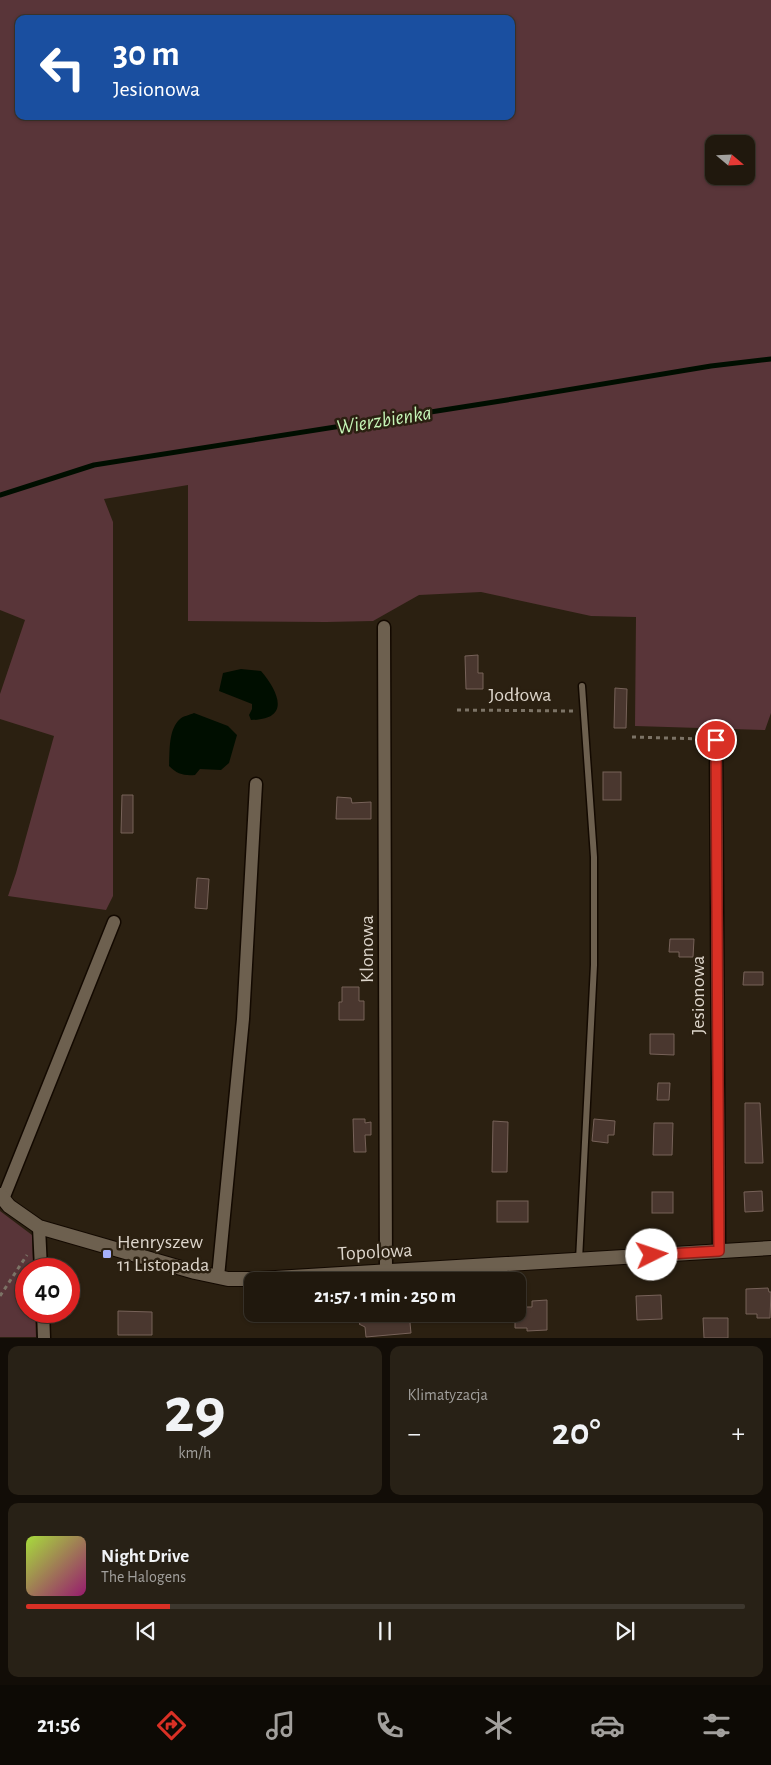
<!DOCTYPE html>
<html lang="pl">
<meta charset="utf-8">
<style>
:root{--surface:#20180d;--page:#282116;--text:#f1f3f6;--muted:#a2a09d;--line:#3d372e;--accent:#d93025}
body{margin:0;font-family:"Alegreya Sans",sans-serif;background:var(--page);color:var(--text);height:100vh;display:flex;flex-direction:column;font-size:19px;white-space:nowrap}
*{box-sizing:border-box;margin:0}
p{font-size:16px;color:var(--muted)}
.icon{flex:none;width:28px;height:28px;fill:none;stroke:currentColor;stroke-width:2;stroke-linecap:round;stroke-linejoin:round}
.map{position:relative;height:1338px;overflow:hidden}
.side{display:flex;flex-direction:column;gap:8px;padding:8px;background:#120d07;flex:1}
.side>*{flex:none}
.banner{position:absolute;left:15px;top:15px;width:500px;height:105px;border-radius:10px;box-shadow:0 1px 4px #0004,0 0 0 1px var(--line);background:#1a4fa0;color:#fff;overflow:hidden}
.needle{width:32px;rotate:109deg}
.fabs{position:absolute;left:705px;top:135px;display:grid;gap:10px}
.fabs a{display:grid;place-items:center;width:50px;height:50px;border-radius:10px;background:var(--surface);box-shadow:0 1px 4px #0004,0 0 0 1px var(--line);font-size:25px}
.speed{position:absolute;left:15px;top:1258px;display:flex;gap:10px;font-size:25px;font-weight:700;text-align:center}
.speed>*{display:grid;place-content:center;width:65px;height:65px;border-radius:50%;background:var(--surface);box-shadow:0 1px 4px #0004,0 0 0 1px var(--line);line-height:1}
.speed .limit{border:8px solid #d22;background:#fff;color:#111}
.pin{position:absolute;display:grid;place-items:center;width:42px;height:42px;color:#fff;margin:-21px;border:2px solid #fff;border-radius:50%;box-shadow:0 1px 5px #0007}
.me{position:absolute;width:55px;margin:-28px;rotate:86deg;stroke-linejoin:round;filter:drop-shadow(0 0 4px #0008)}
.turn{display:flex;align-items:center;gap:18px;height:105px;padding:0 15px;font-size:22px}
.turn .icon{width:65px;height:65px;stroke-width:2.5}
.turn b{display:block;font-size:35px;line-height:42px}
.big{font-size:38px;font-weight:700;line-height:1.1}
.side .tile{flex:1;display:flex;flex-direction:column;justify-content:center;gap:8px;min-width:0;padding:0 18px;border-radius:10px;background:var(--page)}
.side .dial{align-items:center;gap:0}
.dial b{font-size:65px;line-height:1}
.song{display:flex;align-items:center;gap:15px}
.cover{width:60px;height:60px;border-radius:8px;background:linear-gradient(135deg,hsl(80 70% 55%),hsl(320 70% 35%))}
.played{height:5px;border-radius:2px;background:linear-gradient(90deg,var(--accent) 20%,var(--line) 20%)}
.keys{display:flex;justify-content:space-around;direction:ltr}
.heat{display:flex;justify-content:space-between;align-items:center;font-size:28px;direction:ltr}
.side .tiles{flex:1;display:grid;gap:8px;grid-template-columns:1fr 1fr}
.tile:last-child{grid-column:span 2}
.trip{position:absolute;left:244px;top:1272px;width:282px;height:50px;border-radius:10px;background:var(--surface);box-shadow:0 1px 4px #0004,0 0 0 1px var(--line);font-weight:700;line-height:50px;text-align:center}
.dock{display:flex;height:80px;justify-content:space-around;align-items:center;background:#0d0a05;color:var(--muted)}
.dock .icon{width:35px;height:35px}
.dock .selected{color:var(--accent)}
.dock b{font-size:22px;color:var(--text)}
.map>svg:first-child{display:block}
.green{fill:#593539;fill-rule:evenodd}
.water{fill:#000e00}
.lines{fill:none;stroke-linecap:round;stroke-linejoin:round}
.stream{stroke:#000e00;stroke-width:5}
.building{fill:#4a372f;stroke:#776259}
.service-casing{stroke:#130900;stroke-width:9}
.minor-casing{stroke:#130900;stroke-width:15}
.tertiary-casing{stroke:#130900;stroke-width:16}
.path{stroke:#7c7366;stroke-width:3;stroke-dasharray:4 4;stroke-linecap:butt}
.service{stroke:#6d604f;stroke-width:6}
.minor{stroke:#6d604f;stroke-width:12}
.tertiary{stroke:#6d604f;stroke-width:14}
.route-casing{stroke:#8d1f18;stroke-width:12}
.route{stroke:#d93025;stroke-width:9}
.poi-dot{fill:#a6b1fc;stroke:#2b2011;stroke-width:2}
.labels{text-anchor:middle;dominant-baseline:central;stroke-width:5;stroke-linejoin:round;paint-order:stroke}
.street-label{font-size:20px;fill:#ddd5cb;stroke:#2b2011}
.poi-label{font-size:20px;fill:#ddd5cb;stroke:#2b2011;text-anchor:start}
.water-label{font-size:21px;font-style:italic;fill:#c5f5b6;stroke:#2b2011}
</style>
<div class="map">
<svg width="771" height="1338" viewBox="0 0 771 1338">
<rect width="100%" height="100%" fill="#2b2011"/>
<!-- green -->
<g class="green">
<path d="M0,0H771V713L765,730L635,726L636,617L591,616L481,592L419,595L373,621L326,622L188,621V485L104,499L113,522V896L106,910L8,896L16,873L54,736L0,719V694L25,620L0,610ZM19,19H511V116H19ZM714,144H746V176H714Z"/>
<polygon points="0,1211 32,1235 33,1269 26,1269 26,1311 35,1311 36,1337 0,1337"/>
</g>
<!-- water -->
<g class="water">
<path d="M241,669L261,671C279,692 291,720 251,720L249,715L252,709V704L219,691L223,673Z"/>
<path d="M194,713L228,726L237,735L229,763L221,770L200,769L195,775C184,776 177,774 169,766C170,751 168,730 180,719C183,716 190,715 194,713Z"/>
</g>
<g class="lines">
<!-- stream -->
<polyline class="stream" points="0,495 94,465 507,400 711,366 771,359"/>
</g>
<!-- building -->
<g class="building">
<polygon points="478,655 478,673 483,673 483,689 466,689 465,656"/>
<polygon points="615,688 627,689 626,728 614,728"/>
<rect x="603" y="772" width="18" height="28"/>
<polygon points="122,795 133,795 133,833 121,833"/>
<polygon points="337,797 351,798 352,803 371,802 371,819 336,819"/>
<polygon points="197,878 209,879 207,909 195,908"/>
<polygon points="670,939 694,939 693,957 679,957 679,952 669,952"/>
<polygon points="744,972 763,972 763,985 743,985"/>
<polygon points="342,987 359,987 359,1001 364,1001 364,1020 339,1020 339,1002 342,1002"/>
<polygon points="650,1034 674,1034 674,1055 650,1054"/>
<polygon points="658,1083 670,1083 669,1100 657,1100"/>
<polygon points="745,1103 760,1103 763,1163 745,1163"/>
<polygon points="353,1119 365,1119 365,1123 371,1122 371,1135 365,1135 366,1152 354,1152"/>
<polygon points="594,1119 615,1121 614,1135 608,1135 608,1143 592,1141"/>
<polygon points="493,1121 508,1122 507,1172 492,1172"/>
<polygon points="654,1123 673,1123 672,1155 653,1155"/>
<polygon points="762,1191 763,1211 745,1212 744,1192"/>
<rect x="652" y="1192" width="21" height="21"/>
<rect x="497" y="1201" width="31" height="21"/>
<polygon points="768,1288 769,1292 771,1292 770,1318 757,1318 757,1314 746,1314 746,1289"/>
<polygon points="661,1295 662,1319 637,1320 636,1296"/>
<polygon points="547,1300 547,1330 527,1331 527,1328 515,1328 515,1314 518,1314 518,1307 532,1307 532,1301"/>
<polygon points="118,1311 152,1312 152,1335 118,1335"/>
<polygon points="364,1314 405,1314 416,1319 410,1323 411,1333 366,1337 365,1327 359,1324 365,1319"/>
<polygon points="703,1318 728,1318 728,1338 704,1338"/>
</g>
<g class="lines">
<!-- service casing -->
<g class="service-casing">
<polyline id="service" points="579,1260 594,965 594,857 582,686"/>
</g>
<!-- minor casing -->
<g class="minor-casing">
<g id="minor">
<polyline points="384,627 386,1271"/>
<polyline points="716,739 719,1251"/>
<polyline points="3,1199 114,922"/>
<polyline points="39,1227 41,1269"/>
<polyline points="218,1277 243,1019 256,784"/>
<polyline points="43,1311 44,1338"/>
</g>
</g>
<!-- tertiary casing -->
<g class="tertiary-casing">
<polyline id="tertiary" points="0,1195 9,1206 39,1227 195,1272 228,1279 259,1279 771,1248"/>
</g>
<!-- path -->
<g class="path">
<polyline points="457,710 575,711"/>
<polyline points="632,737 703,739"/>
<polyline points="0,1296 27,1255"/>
</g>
<!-- service -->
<use href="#service" class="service"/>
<!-- minor -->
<use href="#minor" class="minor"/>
<!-- tertiary -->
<use href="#tertiary" class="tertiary"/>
</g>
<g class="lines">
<!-- route casing -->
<g class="route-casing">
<polyline id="route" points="652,1255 719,1251 716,740"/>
</g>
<!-- route -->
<use href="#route" class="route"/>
</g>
<!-- markers -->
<rect class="poi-dot" x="102" y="1249" width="10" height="10" rx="2.5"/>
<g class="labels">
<!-- street labels -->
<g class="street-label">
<text x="520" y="695">Jodłowa</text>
<text transform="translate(367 949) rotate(-90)">Klonowa</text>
<text transform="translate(698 995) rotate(-90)">Jesionowa</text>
<text transform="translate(375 1252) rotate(-3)">Topolowa</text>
</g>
<!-- poi labels -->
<g class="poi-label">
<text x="117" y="1242">Henryszew<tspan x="117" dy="23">11 Listopada</tspan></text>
</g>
<!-- water labels -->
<g class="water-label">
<text transform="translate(384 420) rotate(-9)">Wierzbienka</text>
</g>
</g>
</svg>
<div class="fabs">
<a><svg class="needle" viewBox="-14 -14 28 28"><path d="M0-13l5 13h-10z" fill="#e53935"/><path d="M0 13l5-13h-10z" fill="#a2a09d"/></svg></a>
</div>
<div class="speed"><div class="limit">40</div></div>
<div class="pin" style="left:716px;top:740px;background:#d93025"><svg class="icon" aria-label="arrive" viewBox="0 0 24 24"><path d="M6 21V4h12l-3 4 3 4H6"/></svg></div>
<svg class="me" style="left:652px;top:1255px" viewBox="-20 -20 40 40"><circle r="19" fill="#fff"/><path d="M0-13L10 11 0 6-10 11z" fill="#d93025"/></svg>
<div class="trip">21:57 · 1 min · 250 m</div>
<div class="banner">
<div class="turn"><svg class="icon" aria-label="left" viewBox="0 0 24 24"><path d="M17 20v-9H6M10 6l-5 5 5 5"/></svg><div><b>30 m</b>Jesionowa</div></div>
</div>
</div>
<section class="side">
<div class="tiles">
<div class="tile dial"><b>29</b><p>km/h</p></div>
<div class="tile"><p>Klimatyzacja</p>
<div class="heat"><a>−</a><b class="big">20°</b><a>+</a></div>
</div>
<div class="tile">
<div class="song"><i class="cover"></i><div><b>Night Drive</b><p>The Halogens</p></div></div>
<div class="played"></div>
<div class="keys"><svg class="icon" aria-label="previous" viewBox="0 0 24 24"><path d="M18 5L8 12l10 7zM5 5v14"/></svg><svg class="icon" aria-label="pause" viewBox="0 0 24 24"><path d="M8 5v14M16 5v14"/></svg><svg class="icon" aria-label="next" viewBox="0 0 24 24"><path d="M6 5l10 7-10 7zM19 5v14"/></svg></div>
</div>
</div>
</section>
<nav class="dock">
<b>21:56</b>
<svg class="icon selected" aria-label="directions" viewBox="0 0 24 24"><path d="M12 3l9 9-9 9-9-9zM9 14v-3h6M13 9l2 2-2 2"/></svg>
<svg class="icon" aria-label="music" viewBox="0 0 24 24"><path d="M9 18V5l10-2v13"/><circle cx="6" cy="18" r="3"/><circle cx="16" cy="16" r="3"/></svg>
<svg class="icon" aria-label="phone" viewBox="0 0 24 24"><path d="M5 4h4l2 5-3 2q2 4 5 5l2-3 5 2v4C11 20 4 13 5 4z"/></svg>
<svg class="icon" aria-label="climate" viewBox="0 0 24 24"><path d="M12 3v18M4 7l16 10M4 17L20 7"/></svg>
<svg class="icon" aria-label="car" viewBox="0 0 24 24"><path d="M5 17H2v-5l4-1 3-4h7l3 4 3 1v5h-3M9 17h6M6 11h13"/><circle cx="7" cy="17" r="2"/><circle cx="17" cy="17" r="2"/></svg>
<svg class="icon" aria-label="filters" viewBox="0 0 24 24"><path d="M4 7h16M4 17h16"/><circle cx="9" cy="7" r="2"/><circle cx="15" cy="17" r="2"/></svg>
</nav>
